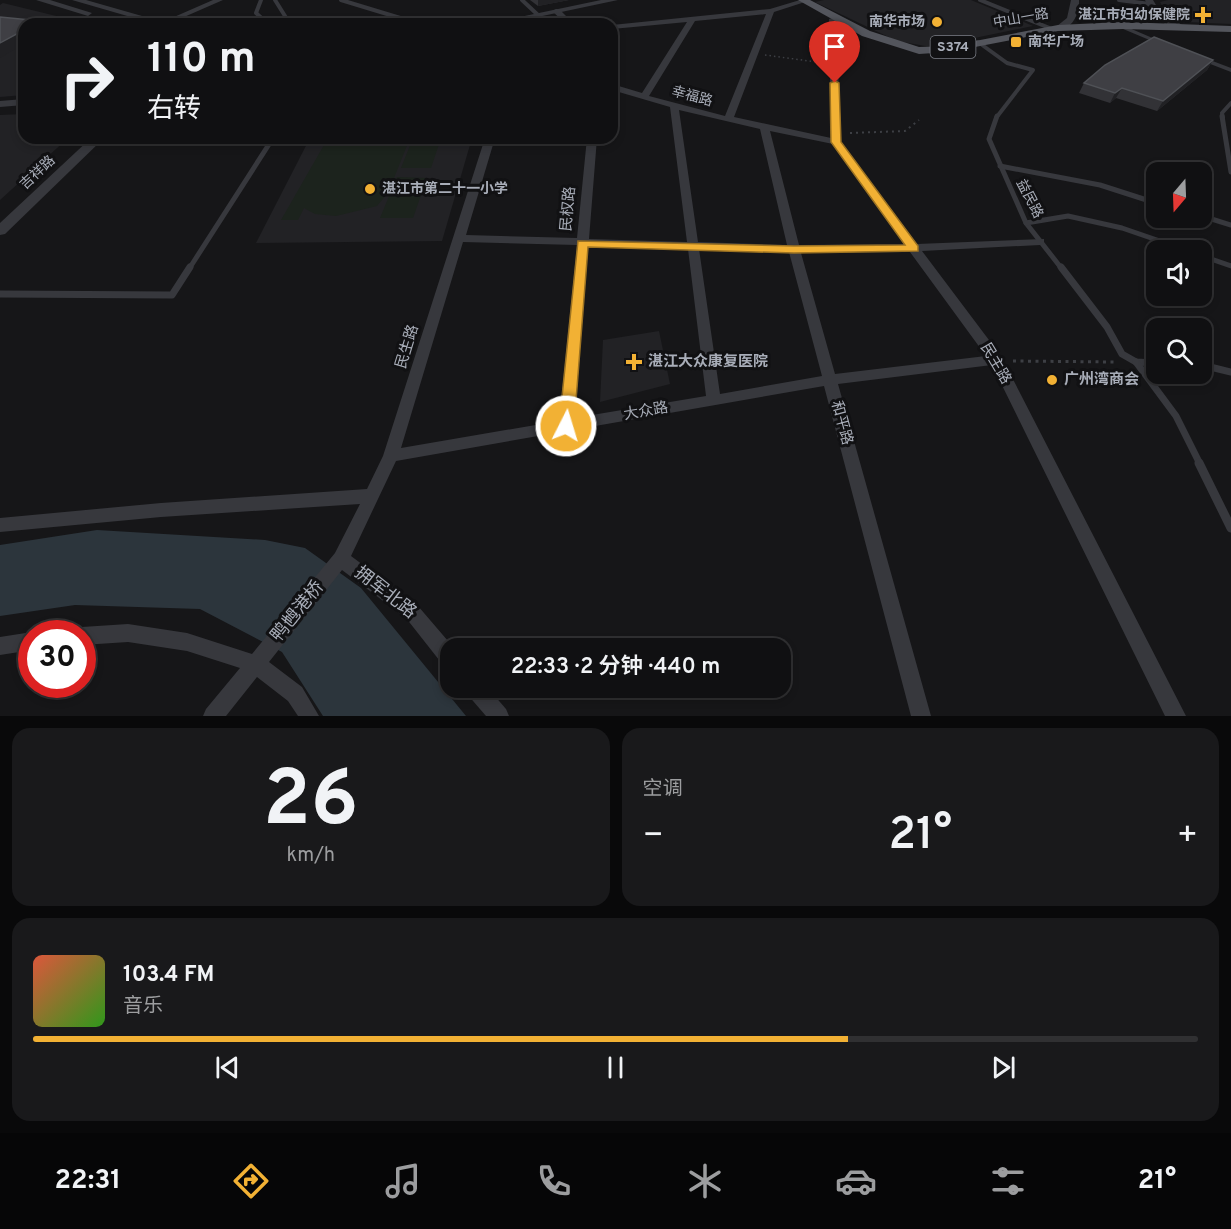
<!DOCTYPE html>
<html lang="zh">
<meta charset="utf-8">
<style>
:root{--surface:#101012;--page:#19191b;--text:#f1f3f6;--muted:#9c9d9f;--line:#303032;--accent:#f2b134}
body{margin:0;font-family:Overpass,"Noto Sans SC",sans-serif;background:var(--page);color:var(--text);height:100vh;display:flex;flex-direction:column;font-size:22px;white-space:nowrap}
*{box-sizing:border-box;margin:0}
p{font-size:20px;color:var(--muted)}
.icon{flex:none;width:33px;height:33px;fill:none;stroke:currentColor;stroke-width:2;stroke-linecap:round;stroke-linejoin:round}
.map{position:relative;height:716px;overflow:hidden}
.drawer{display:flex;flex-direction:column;gap:12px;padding:12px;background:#09090a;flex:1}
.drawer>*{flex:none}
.top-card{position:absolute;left:18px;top:18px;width:600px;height:126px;border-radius:18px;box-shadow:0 3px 9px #0003,0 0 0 2px var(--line);background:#101012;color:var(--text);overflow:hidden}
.needle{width:39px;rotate:199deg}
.fabs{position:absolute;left:1146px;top:162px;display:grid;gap:12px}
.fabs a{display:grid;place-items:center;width:66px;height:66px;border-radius:12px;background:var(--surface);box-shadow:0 3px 9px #0003,0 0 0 2px var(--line);font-size:30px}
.speed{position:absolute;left:18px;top:620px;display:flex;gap:12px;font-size:30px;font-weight:700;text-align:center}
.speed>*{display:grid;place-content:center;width:78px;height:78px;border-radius:50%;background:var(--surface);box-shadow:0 3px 9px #0003,0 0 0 2px var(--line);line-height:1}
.speed .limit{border:9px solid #d22;background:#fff;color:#111}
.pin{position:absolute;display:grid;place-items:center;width:51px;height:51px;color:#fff;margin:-62px -26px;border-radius:50% 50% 50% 0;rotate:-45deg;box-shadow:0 0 6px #0007}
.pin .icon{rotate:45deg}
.me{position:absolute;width:66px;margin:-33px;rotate:5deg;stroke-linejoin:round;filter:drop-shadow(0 0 4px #0008)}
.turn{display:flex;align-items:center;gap:21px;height:126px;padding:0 30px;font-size:27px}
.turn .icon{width:78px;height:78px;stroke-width:2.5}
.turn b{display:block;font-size:42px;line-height:51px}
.big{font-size:45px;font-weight:600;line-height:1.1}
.drawer .widget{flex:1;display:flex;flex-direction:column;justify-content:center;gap:9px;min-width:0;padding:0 21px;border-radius:18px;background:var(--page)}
.drawer .dial{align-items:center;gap:0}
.dial b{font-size:78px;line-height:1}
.song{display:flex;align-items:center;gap:18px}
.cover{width:72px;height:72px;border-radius:9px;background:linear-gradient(135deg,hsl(10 70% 55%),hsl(110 70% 35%))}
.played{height:6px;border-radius:3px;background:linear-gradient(90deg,var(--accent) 70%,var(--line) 70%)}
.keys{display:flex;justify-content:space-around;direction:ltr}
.heat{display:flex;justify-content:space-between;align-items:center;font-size:33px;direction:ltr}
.drawer .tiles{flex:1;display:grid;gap:12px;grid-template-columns:1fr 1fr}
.widget:last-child{grid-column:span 2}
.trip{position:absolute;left:440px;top:638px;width:351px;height:60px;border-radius:18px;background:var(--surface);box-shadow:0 3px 9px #0003,0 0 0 2px var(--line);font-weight:600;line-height:60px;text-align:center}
.dock{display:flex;height:96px;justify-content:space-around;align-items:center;background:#060607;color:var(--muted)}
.dock .icon{width:42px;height:42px}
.dock .active{color:var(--accent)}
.dock b{font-size:27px;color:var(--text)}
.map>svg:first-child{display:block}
.built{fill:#222225}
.green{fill:#1c231d}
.water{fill:#2c353c}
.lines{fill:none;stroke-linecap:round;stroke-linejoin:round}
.path-far2{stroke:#3d3f44;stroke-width:1.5;stroke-dasharray:1.5 3;stroke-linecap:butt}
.path-far1{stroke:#3d3f44;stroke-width:2;stroke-dasharray:2 4;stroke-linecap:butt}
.path{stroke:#3d3f44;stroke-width:3;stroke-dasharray:3 4.5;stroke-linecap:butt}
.service-far3{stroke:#37383d;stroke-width:4}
.service-far2{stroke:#37383d;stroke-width:5}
.service-far1{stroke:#37383d;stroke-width:7}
.service{stroke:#37383d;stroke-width:9}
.pedestrian{fill:#37383d;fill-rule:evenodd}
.minor{fill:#37383d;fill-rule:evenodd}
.tertiary{fill:#37383d;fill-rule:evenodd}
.primary{fill:#53555c;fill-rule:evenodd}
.wall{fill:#323236}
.shaded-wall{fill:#212124}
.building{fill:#3f3f44;stroke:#4f5156;stroke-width:1.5}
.route{fill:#f2b134;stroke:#9d7322;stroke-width:1.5}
.poi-dot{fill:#f2b134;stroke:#111113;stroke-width:2}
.labels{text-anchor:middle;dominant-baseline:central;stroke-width:6;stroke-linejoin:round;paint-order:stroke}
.far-poi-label{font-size:14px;font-weight:bold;fill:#a8adb8;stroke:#111113;text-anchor:end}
.far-street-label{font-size:14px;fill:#a8adb8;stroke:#111113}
.shield{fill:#111113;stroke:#7b7e86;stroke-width:1.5}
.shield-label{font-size:14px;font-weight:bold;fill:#a8adb8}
.street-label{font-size:15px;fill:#a8adb8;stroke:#111113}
.poi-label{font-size:15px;font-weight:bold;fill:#a8adb8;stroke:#111113;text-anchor:start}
.near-street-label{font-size:18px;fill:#a8adb8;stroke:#111113}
</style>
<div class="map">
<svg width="1231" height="716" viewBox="0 0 1231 716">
<rect width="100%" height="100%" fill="#161618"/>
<!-- built -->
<g class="built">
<polygon points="824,0 971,0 1033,26 931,47 897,41 815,2"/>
<polygon points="1168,0 1231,0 1231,24 1186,22 1163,7 1160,2"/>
<polygon points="3,3 89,24 24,24 24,95 0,97 0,5"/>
<polygon points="24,114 24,138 68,138 0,200 0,115"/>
<polygon points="310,138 472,138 442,241 256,243"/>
<polygon points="659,331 670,384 600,402 603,340"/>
</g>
<!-- green -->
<g class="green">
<polygon points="328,138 410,138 388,193 377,206 336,216 315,214 304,208 298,220 281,220"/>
<polygon points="413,138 441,138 431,168 401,168"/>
<polygon points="397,177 427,178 413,218 380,218"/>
</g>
<!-- water -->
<polygon class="water" points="97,530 265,540 305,548 361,588 466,716 323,716 282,652 200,609 75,605 0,616 0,545"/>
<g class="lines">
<!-- path-far2 -->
<polyline class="path-far2" points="765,55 824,63"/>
<!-- path-far1 -->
<polyline class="path-far1" points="850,133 905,131 919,120"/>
<!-- path -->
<polyline class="path" points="1013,361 1114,362"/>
<!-- service-far3 -->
<g class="service-far3">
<polyline points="261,0 256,13 268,24"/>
<polyline points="275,0 290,24"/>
<polyline points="341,0 420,24"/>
<polyline points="522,0 538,15"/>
<polyline points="980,0 1052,29"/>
<polyline points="1119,0 1150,4"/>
<polyline points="978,42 1007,63 1033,70 996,118"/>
<polyline points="1223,118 1222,113 1231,103"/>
</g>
<!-- service-far2 -->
<g class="service-far2">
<polyline points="997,116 989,139 1026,223 1062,269"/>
<polyline points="1222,116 1231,172"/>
<polyline points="1000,166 1100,185 1156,203"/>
<polyline points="1202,216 1231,225"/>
<polyline points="1026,223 1068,216 1122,228 1186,250"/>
<polyline points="1202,256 1231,266"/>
<polyline points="189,269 273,138"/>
</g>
<!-- service-far1 -->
<g class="service-far1">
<polyline points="1061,267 1107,327 1122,354 1136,362 1156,363"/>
<polyline points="0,294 172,295 190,267"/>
<polyline points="1136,362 1176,416 1200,464"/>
<polyline points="1202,365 1231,372"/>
</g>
<!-- service -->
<polyline class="service" points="1199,463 1231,528"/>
<!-- pedestrian -->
<g class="pedestrian">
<polygon points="1116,24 1120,24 1164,43 1159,44 1116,26"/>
<polygon points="1202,57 1231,68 1231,72 1200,60 1199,59"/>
</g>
<!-- minor -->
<g class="minor">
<polygon points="213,0 223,0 168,24 158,24"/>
<path d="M800,0L808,1L774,12L734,117L831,138L829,19L836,17L841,142L917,244L1044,239V243L1040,245L922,251L1001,356L1186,716H1165L992,365L838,384L931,716H911L824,386L396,461L351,556L418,606L454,648H450V667L443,665L406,618L342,570L269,662L302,687L319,716H298L288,701L257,677L226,716H203L206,709L240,668L187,651L128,642L82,645V633H74L75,629L82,627L128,624L187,633L252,654L335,553L360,504L161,517L0,532V518L161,503L367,489L383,456L485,138H495L466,235L577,238L587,138H597L589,239L687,242L670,107L612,90V84L642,93L687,22L612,29V25L770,9ZM766,14L725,116L649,96L695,21ZM679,110L760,129L787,245L698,242ZM770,131L833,144L905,244L799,245ZM463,242L577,245L559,421L401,448ZM588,246L688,249L706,396L574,418ZM699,249L789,252L822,376L720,394ZM910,252L986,356L835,374L801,253Z"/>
<polygon points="556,9 559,9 574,24 566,24 552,11"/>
<polygon points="24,99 24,105 0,107 0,101"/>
<polygon points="32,632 35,633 32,633 32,650 0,655 0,637"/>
<polygon points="464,687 487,687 506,709 509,716 486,716 467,694"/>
</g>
<!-- tertiary -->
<g class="tertiary">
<polygon points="36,0 50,0 92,13 88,16"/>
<polygon points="72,0 86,0 170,24 155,24"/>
<polygon points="601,0 618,0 505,24 486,24"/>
<path d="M1071,0H1079V8L1118,24L1110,26L1077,13C1075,22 1066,31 1057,30V26L1067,18Z"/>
<path d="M1145,0H1153L1159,10L1182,25V29C1166,30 1151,13 1145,0Z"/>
<polygon points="91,138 104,138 5,234 0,235 0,223"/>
</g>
<!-- primary -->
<polygon class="primary" points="798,0 810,0 870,31 919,47 949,46 1058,25 1123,22 1231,26 1231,32 1123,29 1058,31 949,52 919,54 862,36"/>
</g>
<!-- wall -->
<g class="wall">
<polygon points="530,0 569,0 538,6"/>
<polygon points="1213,60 1207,70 1157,111 1116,98 1110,103 1079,93 1084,83"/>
</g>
<!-- shaded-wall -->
<g class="shaded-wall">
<polygon points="538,0 569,0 538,6"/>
<polygon points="24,30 24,44 0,58 0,43"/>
<polygon points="1213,60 1207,70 1157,111 1163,101"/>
<polygon points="1122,88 1116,98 1110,103 1115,93"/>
</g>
<!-- building -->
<g class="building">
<polygon points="0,17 41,21 36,24 24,24 24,30 0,43"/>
<polygon points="1154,37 1213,60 1163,101 1122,88 1115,93 1084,83 1105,65"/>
</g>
<!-- route -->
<polygon class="route" points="835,81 839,83 841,142 918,246 918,251 794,253 588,247 574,426 571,430 561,430 559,426 578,241 794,246 905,245 831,142 830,83"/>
<!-- markers -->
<g class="poi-dot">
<path d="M1200 6h6v6h6v6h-6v6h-6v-6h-6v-6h6z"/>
<circle cx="937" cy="22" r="6"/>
<rect x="1010" y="36" width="12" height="12" rx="3"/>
<circle cx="370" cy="189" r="6"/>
<path d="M631 353h6v6h6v6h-6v6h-6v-6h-6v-6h6z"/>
<circle cx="1052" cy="380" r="6"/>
</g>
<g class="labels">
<!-- far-poi labels -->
<g class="far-poi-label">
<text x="1190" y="15">湛江市妇幼保健院</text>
<text x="925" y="22">南华市场</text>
<text x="1028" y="42" text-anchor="start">南华广场</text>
<text x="382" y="189" text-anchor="start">湛江市第二十一小学</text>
</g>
<!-- far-street labels -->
<g class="far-street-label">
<text transform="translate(1021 19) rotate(-10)">中山一路</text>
<text transform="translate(692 97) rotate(15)">幸福路</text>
<text transform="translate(38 173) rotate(-43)">吉祥路</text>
<text transform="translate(1029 199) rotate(63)">益民路</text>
</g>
<!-- shield labels -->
<rect class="shield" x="930.5" y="36" width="45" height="22" rx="4.5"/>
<g class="shield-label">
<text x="953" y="47">S374</text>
</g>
<!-- street labels -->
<g class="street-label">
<text transform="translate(569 209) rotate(-85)">民权路</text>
<text transform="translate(408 347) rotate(-73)">民生路</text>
<text transform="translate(995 364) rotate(59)">民主路</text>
<text transform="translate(646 412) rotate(-10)">大众路</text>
<text transform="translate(841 423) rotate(75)">和平路</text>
</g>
<!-- poi labels -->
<g class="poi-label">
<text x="648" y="362">湛江大众康复医院</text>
<text x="1064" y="380">广州湾商会</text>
</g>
<!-- near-street labels -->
<g class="near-street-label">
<text transform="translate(385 593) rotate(38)">拥军北路</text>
<text transform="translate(298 612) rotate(-51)">鸭乸港桥</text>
</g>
</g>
</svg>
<div class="fabs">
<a><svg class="needle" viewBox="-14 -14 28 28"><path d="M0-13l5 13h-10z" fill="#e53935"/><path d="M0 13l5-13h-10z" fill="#9c9d9f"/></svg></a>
<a><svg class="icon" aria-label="sound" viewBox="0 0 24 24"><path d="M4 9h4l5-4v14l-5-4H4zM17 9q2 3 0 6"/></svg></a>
<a><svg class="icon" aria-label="search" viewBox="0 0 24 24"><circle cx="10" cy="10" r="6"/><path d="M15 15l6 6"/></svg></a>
</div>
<div class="speed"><div class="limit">30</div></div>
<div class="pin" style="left:835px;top:83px;background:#d93025"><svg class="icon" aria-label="arrive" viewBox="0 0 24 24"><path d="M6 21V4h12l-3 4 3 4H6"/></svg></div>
<svg class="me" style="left:566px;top:426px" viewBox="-20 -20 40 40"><circle r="17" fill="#f2b134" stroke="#fff" stroke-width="3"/><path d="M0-11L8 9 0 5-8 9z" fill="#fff"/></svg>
<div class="trip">22:33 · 2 分钟 · 440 m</div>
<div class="top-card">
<div class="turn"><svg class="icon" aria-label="right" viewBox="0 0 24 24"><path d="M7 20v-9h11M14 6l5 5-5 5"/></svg><div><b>110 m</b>右转</div></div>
</div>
</div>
<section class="drawer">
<div class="tiles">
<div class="widget dial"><b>26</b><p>km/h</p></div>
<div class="widget"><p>空调</p>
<div class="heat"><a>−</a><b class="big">21°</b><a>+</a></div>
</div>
<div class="widget">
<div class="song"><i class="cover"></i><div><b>103.4 FM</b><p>音乐</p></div></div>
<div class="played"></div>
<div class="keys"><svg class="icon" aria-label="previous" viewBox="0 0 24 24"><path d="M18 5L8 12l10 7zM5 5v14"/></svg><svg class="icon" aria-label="pause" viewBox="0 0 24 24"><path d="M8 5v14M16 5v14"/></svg><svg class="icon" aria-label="next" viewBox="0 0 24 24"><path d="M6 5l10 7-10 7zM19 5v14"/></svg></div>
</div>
</div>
</section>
<nav class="dock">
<b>22:31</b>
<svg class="icon active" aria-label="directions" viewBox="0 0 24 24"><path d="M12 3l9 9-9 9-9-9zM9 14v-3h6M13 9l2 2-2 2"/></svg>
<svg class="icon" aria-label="music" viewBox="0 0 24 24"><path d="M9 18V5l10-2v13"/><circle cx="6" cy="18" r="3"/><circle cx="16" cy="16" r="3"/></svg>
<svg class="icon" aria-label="phone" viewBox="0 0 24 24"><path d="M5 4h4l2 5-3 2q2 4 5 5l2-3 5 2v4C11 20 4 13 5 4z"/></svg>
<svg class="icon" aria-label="climate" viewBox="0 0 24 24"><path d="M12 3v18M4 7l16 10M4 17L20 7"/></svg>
<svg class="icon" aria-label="car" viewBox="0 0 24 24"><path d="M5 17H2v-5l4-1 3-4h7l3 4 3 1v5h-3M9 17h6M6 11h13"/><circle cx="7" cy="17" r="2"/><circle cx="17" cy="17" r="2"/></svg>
<svg class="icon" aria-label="filters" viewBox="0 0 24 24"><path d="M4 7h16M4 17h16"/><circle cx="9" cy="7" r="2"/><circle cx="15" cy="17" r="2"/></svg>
<b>21°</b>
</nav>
